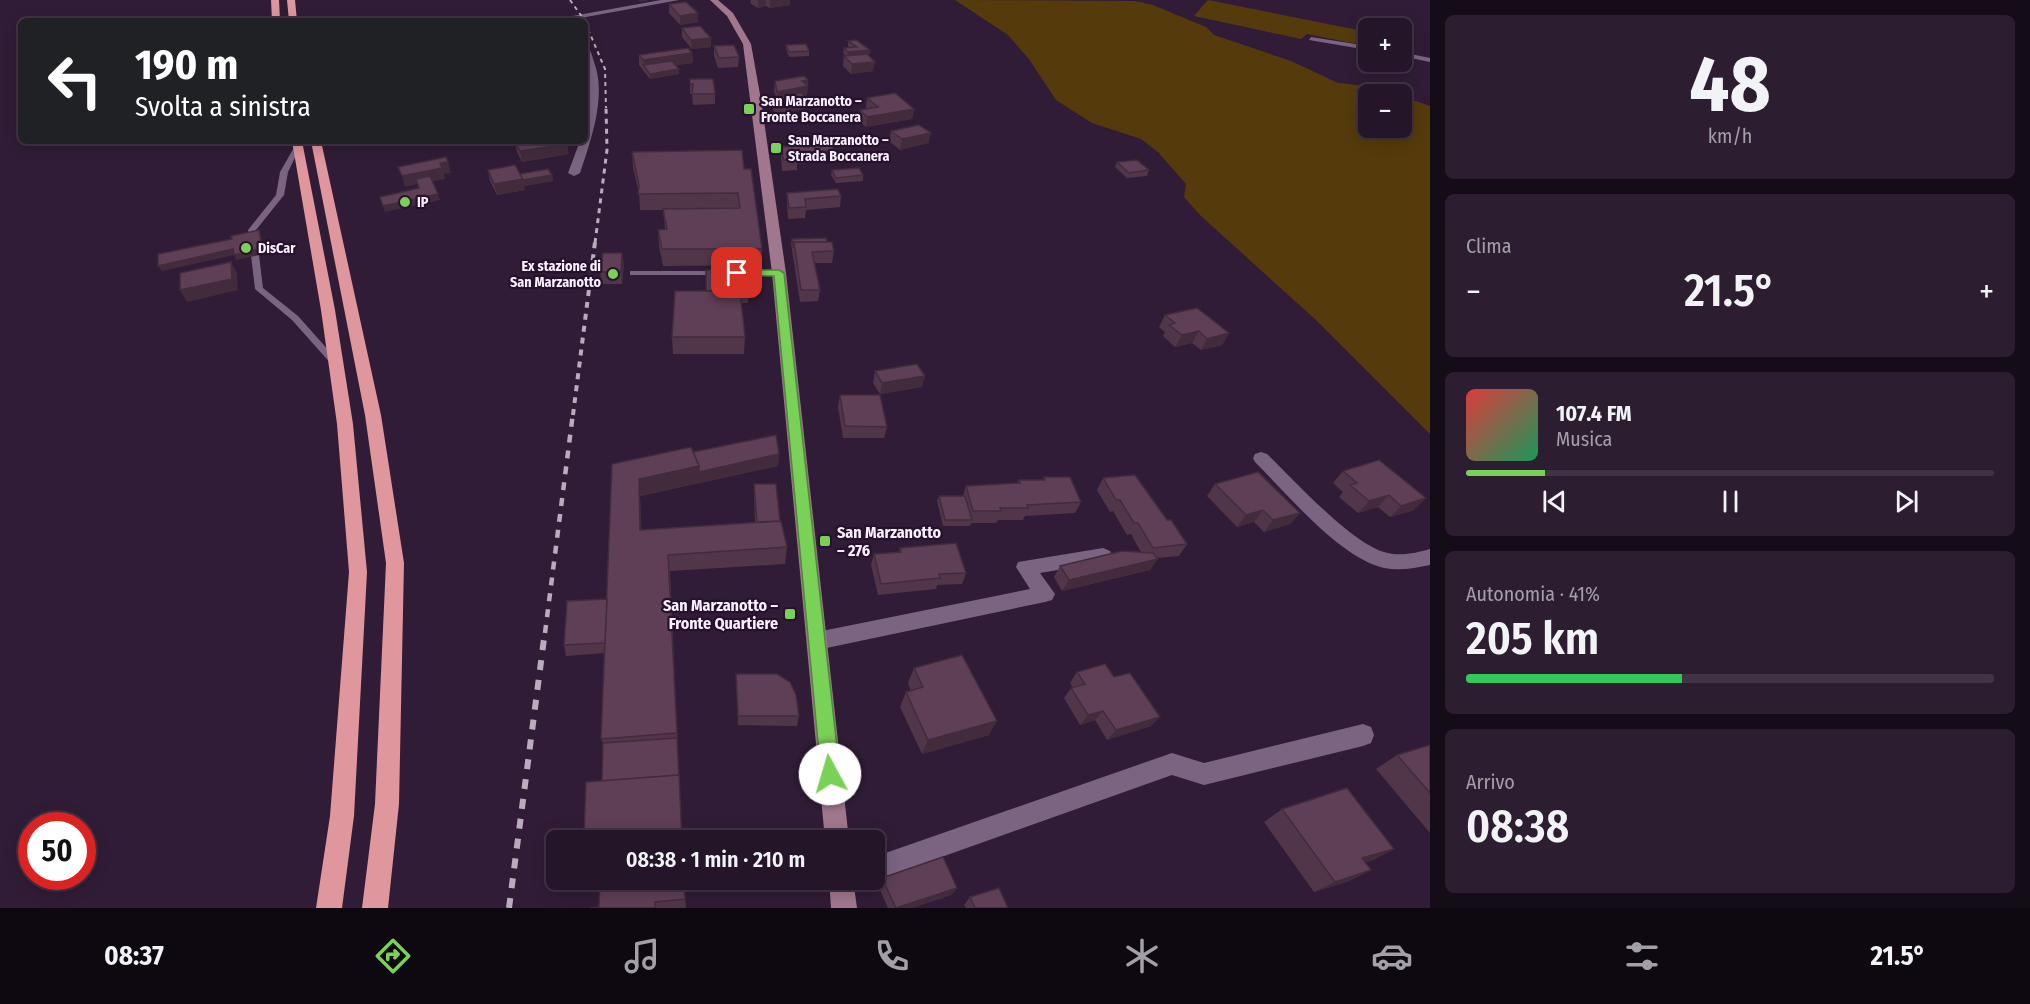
<!DOCTYPE html>
<html lang="it">
<meta charset="utf-8">
<style>
:root{--surface:#241528;--page:#2c1e30;--text:#f1f3f6;--muted:#a39fa8;--line:#413445;--accent:#79d157}
body{margin:0;font-family:"Fira Sans Condensed",sans-serif;background:var(--page);color:var(--text);height:100vh;display:flex;flex-direction:column;font-size:22px;white-space:nowrap}
*{box-sizing:border-box;margin:0}
p{font-size:20px;color:var(--muted)}
.icon{flex:none;width:33px;height:33px;fill:none;stroke:currentColor;stroke-width:2;stroke-linecap:round;stroke-linejoin:round}
.map{position:relative;flex:1;overflow:hidden}
.side{display:flex;flex-direction:column;gap:15px;padding:15px;background:#140c16;width:600px}
.side>*{flex:none}
.top-card{position:absolute;left:18px;top:18px;width:570px;height:126px;border-radius:9px;box-shadow:0 3px 15px #0003,0 0 0 2px var(--line);background:#202124;color:#fff;overflow:hidden}
.fabs{position:absolute;left:1358px;top:18px;display:grid;gap:12px}
.fabs a{display:grid;place-items:center;width:54px;height:54px;border-radius:9px;background:var(--surface);box-shadow:0 3px 15px #0003,0 0 0 2px var(--line);font-size:30px}
.speed{position:absolute;left:18px;top:812px;display:flex;gap:12px;font-size:30px;font-weight:700;text-align:center}
.speed>*{display:grid;place-content:center;width:78px;height:78px;border-radius:50%;background:var(--surface);box-shadow:0 3px 15px #0003,0 0 0 2px var(--line);line-height:1}
.speed .limit{border:9px solid #d22;background:#fff;color:#111}
.pin{position:absolute;display:grid;place-items:center;width:51px;height:51px;color:#fff;margin:-26px;border-radius:12px;box-shadow:0 3px 9px #0006}
.me{position:absolute;width:66px;margin:-33px;rotate:354deg;stroke-linejoin:round;filter:drop-shadow(0 0 4px #0008)}
.turn{display:flex;align-items:center;gap:21px;height:126px;padding:0 18px;font-size:27px}
.turn .icon{width:78px;height:78px;stroke-width:2.5}
.turn b{display:block;font-size:42px;line-height:51px}
.big{font-size:45px;font-weight:600;line-height:1.1}
.side .tile{flex:1;display:flex;flex-direction:column;justify-content:center;gap:9px;min-width:0;padding:0 21px;border-radius:9px;background:var(--page)}
.side .dial{align-items:center;gap:0}
.dial b{font-size:78px;line-height:1}
.song{display:flex;align-items:center;gap:18px}
.cover{width:72px;height:72px;border-radius:9px;background:linear-gradient(135deg,hsl(0 70% 55%),hsl(150 70% 35%))}
.played{height:6px;border-radius:3px;background:linear-gradient(90deg,var(--accent) 15%,var(--line) 15%)}
.keys{display:flex;justify-content:space-around;direction:ltr}
.heat{display:flex;justify-content:space-between;align-items:center;font-size:33px;direction:ltr}
.charge{height:9px;border-radius:4px;background:linear-gradient(90deg,#34c759 41%,var(--line) 0)}
.trip{position:absolute;left:546px;top:830px;width:339px;height:60px;border-radius:9px;background:var(--surface);box-shadow:0 3px 15px #0003,0 0 0 2px var(--line);font-weight:600;line-height:60px;text-align:center}
.menu{display:flex;height:96px;justify-content:space-around;align-items:center;background:#0e0810;color:var(--muted)}
.menu .icon{width:42px;height:42px}
.menu .active{color:var(--accent)}
.menu b{font-size:27px;color:var(--text)}
main{display:flex;flex:1;min-height:0}
.map>svg:first-child{display:block}
.green{fill:#553b0b}
.lines{fill:none;stroke-linecap:round;stroke-linejoin:round}
.service{fill:#7b6482;fill-rule:evenodd}
.minor{fill:#7b6482;fill-rule:evenodd}
.secondary{fill:#a0778c;fill-rule:evenodd}
.trunk{fill:#df969d;fill-rule:evenodd}
.rail-far4{stroke:#b9acbd;stroke-width:2;stroke-dasharray:4 4;stroke-linecap:butt}
.rail-far3{stroke:#b9acbd;stroke-width:3;stroke-dasharray:5 5;stroke-linecap:butt}
.rail-far2{stroke:#b9acbd;stroke-width:4;stroke-dasharray:6 6;stroke-linecap:butt}
.rail-far1{stroke:#b9acbd;stroke-width:4.5;stroke-dasharray:8 8;stroke-linecap:butt}
.rail{stroke:#b9acbd;stroke-width:6;stroke-dasharray:10 10;stroke-linecap:butt}
.wall{fill:#513649}
.shaded-wall{fill:#422c3c}
.building{fill:#5e3f55;stroke:#422c3c;stroke-width:1.5}
.route{fill:#79d157;stroke:#4f8839;stroke-width:1.5}
.poi-dot{fill:#79d157;stroke:#26122c;stroke-width:2}
.labels{text-anchor:middle;dominant-baseline:central;stroke-width:4.5;stroke-linejoin:round;paint-order:stroke}
.far-poi-label{font-size:14px;font-weight:bold;fill:#faf0fe;stroke:#26122c;text-anchor:start}
.poi-label{font-size:16px;font-weight:bold;fill:#faf0fe;stroke:#26122c;text-anchor:start}
</style>
<main>
<div class="map">
<svg width="1430" height="908" viewBox="0 0 1430 908">
<rect width="100%" height="100%" fill="#301c36"/>
<!-- green -->
<g class="green">
<polygon points="955,0 1135,1 1153,5 1206,27 1214,35 1291,61 1338,83 1375,87 1397,94 1368,94 1368,128 1401,128 1401,96 1430,106 1430,434 1316,320 1201,216 1184,197 1186,184 1158,152 1141,139 1092,123 1056,100 1029,59 1008,35"/>
<polygon points="1208,0 1363,31 1361,43 1352,43 1307,34 1301,39 1194,16"/>
</g>
<g class="lines">
<!-- service -->
<g class="service">
<polygon points="1311,37 1368,46 1368,50 1309,40"/>
<polygon points="1401,52 1430,58 1430,62 1401,56"/>
<polygon points="296,144 301,145 288,172 284,195 256,230 263,288 298,316 339,362 341,364 336,367 333,366 292,320 255,289 248,230 276,195 280,172"/>
<polygon points="630,271 718,271 722,273 718,275 630,275"/>
<polygon points="731,271 779,271 783,273 779,275 731,275"/>
</g>
<!-- minor -->
<g class="minor">
<polygon points="661,0 679,0 564,21 545,21"/>
<path d="M585,46C591,49 592,55 594,62C607,96 591,140 580,173L574,176L568,173L580,141H585L589,74L585,61Z"/>
<path d="M1261,452L1267,454C1294,480 1350,542 1384,552C1399,557 1416,553 1430,549V565C1415,568 1400,571 1384,568C1340,558 1287,494 1255,462L1253,458L1255,454Z"/>
<polygon points="1103,548 1110,551 1112,556 1110,561 1040,573 1055,594 1052,600 1045,602 817,650 810,647 807,641 810,635 817,632 1030,589 1016,567 1018,562"/>
<polygon points="1363,724 1371,727 1374,735 1371,743 1363,746 1204,785 1172,775 874,881 869,879 874,879 874,857 1172,753 1204,763"/>
</g>
<!-- secondary -->
<g class="secondary">
<polygon points="710,0 718,0 733,13 751,44 761,100 786,273 849,840 825,840 772,273 743,44 727,16"/>
<polygon points="829,879 853,879 857,908 831,908"/>
</g>
<!-- trunk -->
<g class="trunk">
<polygon points="271,0 279,0 280,21 272,21"/>
<polygon points="287,0 295,0 297,21 289,21"/>
<polygon points="292,141 302,141 335,310 353,424 367,572 354,816 342,908 316,908 330,816 349,572 337,424 321,310"/>
<polygon points="311,141 321,141 381,415 404,563 399,804 388,908 362,908 375,804 386,563 365,415"/>
</g>
<!-- rail-far4 -->
<g class="rail-far4">
<polyline points="570,0 585,21"/>
<polyline points="585,22 605,69 606,108"/>
</g>
<!-- rail-far3 -->
<polyline class="rail-far3" points="595,243 607,150 606,106"/>
<!-- rail-far2 -->
<polyline class="rail-far2" points="573,415 595,242"/>
<!-- rail-far1 -->
<polyline class="rail-far1" points="545,633 573,413"/>
<!-- rail -->
<polyline class="rail" points="509,908 545,631"/>
</g>
<!-- wall -->
<g class="wall">
<polygon points="751,0 790,0 790,5 770,8 766,6 758,8 750,3"/>
<polygon points="669,4 698,22 680,25 669,13"/>
<polygon points="682,28 711,38 711,47 692,49 682,37"/>
<polygon points="848,41 870,50 869,55 868,55 873,71 851,74 843,66 844,56 846,56 843,53 844,48 850,48 848,46"/>
<polygon points="786,45 809,51 809,56 789,57 786,49"/>
<polygon points="714,46 739,57 738,67 718,68 714,56"/>
<polygon points="692,53 693,63 675,65 679,74 650,79 639,65 639,55"/>
<polygon points="690,79 715,94 715,104 693,105 692,94 690,94"/>
<polygon points="808,80 807,96 805,97 807,98 806,109 790,111 789,118 775,118 773,108 774,98 776,97 774,91 775,81"/>
<polygon points="867,98 914,109 912,119 866,127 858,120 860,110 867,109 866,108"/>
<polygon points="891,131 931,133 928,143 900,150 889,141"/>
<polygon points="515,141 569,154 522,162 517,152"/>
<polygon points="794,142 835,150 833,160 797,164 797,170 782,171 781,158 782,147 794,146"/>
<polygon points="632,152 744,169 762,249 761,265 663,266 659,246 658,230 665,229 663,210 640,210 639,193 633,168"/>
<polygon points="1117,162 1149,170 1147,176 1127,178 1115,167"/>
<polygon points="488,170 520,174 552,175 553,181 524,186 525,190 497,195 490,181"/>
<polygon points="832,170 863,175 863,181 836,183 831,175"/>
<polygon points="787,193 841,196 840,207 806,210 805,218 788,219 787,204"/>
<polygon points="792,239 827,242 834,251 832,263 814,263 820,290 818,301 800,302 791,244"/>
<polygon points="624,264 622,284 602,284 600,272"/>
<polygon points="675,291 749,292 748,303 741,303 745,337 744,354 673,354 672,337"/>
<polygon points="1165,315 1229,333 1222,345 1201,350 1192,343 1175,347 1163,336 1165,332 1159,327"/>
<polygon points="875,371 922,387 880,394 873,383"/>
<polygon points="840,395 887,427 884,438 843,438 838,407"/>
<polygon points="693,452 779,454 778,466 640,496 641,530 755,522 754,496 754,484 780,521 787,547 785,564 670,571 682,840 585,840 584,837 602,781 603,743 601,739 605,653 566,656 564,645 607,599 612,464"/>
<polygon points="1379,460 1414,510 1390,517 1378,507 1358,513 1339,497 1343,492 1333,483 1343,471"/>
<polygon points="1044,477 1081,502 1075,513 1025,516 1023,520 998,520 996,523 971,523 970,526 943,526 937,501 939,496 963,496 966,486 1017,483 1019,480 1043,480"/>
<polygon points="1103,478 1167,520 1187,544 1179,556 1157,558 1150,570 1062,591 1054,577 1060,566 1141,552 1131,534 1127,535 1113,511 1110,512 1097,490"/>
<polygon points="1215,484 1300,513 1290,524 1264,532 1254,522 1237,527 1207,496"/>
<polygon points="900,548 966,573 962,584 937,585 936,589 878,595 871,565 874,554 899,552"/>
<polygon points="914,668 989,735 922,754 900,707 906,692 911,691 908,683"/>
<polygon points="1077,672 1114,677 1151,726 1107,740 1095,720 1080,725 1064,698 1071,688 1073,688 1070,683"/>
<polygon points="736,674 799,716 797,726 738,725"/>
<polygon points="1430,745 1430,833 1376,769 1397,755"/>
<polygon points="1282,809 1394,849 1371,861 1365,862 1371,870 1349,881 1314,892 1264,822"/>
<polygon points="882,878 957,888 951,895 912,908 888,908 878,885"/>
<polygon points="600,879 684,879 686,908 590,908 599,907"/>
<polygon points="970,897 1008,908 966,908 964,905"/>
</g>
<!-- shaded-wall -->
<g class="shaded-wall">
<polygon points="639,0 649,0 639,2"/>
<polygon points="758,0 766,0 766,6 758,8"/>
<polygon points="770,0 790,0 790,5 770,8"/>
<polygon points="698,13 698,22 680,25 680,16"/>
<polygon points="711,38 711,47 692,49 691,40"/>
<polygon points="870,50 869,55 847,57 848,52"/>
<polygon points="692,53 693,63 647,69 643,65 643,60"/>
<polygon points="875,62 873,71 851,74 852,64"/>
<polygon points="679,69 679,74 650,79 650,74"/>
<polygon points="808,80 807,96 777,102 777,92 802,81"/>
<polygon points="807,98 806,109 790,111 790,108 788,102"/>
<polygon points="914,109 912,119 866,127 867,117"/>
<polygon points="931,133 928,143 900,150 902,139"/>
<polygon points="567,144 569,154 522,162 520,151"/>
<polygon points="835,150 833,160 797,164 797,153"/>
<polygon points="448,162 451,173 444,174 445,179 418,184 416,179 417,184 405,187 402,176 440,163"/>
<polygon points="552,175 553,181 524,186 525,190 497,195 494,184 523,179"/>
<polygon points="438,194 440,200 385,212 383,206"/>
<polygon points="259,230 261,236 264,254 236,260 234,255 162,271 158,266 233,249"/>
<polygon points="622,253 624,264 622,284 621,272"/>
<polygon points="231,262 237,273 238,290 187,302 180,290"/>
<polygon points="1199,331 1192,343 1175,347 1182,335"/>
<polygon points="1229,333 1222,345 1201,350 1207,339"/>
<polygon points="925,376 922,387 880,394 882,383"/>
<polygon points="779,454 778,466 699,483 699,472"/>
<polygon points="699,466 699,483 640,496 642,546 640,530 639,479"/>
<polygon points="1389,495 1378,507 1358,513 1369,501"/>
<polygon points="1426,498 1414,510 1390,517 1401,506"/>
<polygon points="1263,510 1254,522 1237,527 1246,515"/>
<polygon points="1300,513 1290,524 1264,532 1273,520"/>
<polygon points="1158,559 1150,570 1062,591 1069,580"/>
<polygon points="670,571 682,840 677,733"/>
<polygon points="1103,711 1095,720 1080,725 1088,715"/>
<polygon points="1160,717 1151,726 1107,740 1116,730"/>
<polygon points="997,721 989,735 922,754 928,740"/>
<polygon points="1394,849 1371,861 1340,870 1362,858"/>
<polygon points="1371,870 1349,881 1314,892 1335,882"/>
<polygon points="957,888 951,895 912,908 896,908"/>
</g>
<!-- building -->
<g class="building">
<polygon points="686,2 698,13 680,16 669,4"/>
<polygon points="700,26 711,38 691,40 682,28"/>
<polygon points="856,40 870,50 848,52 844,48 857,47 848,41"/>
<polygon points="806,44 809,51 789,52 786,45"/>
<polygon points="734,45 739,57 719,58 714,46"/>
<polygon points="688,48 692,53 643,60 639,55"/>
<polygon points="867,54 875,62 852,64 844,56"/>
<polygon points="672,61 679,69 650,74 643,65"/>
<polygon points="804,76 808,80 802,81 808,86 777,92 775,81"/>
<polygon points="690,79 713,79 715,94 692,94 693,84 690,84"/>
<polygon points="801,93 807,98 788,102 790,108 776,108 774,98"/>
<polygon points="895,93 914,109 867,117 860,110 878,107 867,98"/>
<polygon points="919,125 931,133 902,139 891,131"/>
<polygon points="827,139 835,150 797,153 797,159 783,160 782,147 796,146 794,142"/>
<polygon points="515,141 565,141 567,144 520,151"/>
<polygon points="742,150 744,169 751,169 762,249 662,249 658,230 667,229 663,209 740,208 738,193 638,194 639,185 632,152"/>
<polygon points="446,157 448,162 440,163 442,168 402,176 398,167"/>
<polygon points="1137,160 1149,170 1129,173 1117,162"/>
<polygon points="515,165 523,179 494,184 488,170"/>
<polygon points="859,168 863,175 836,178 832,170"/>
<polygon points="548,169 552,175 523,180 520,174"/>
<polygon points="430,176 438,194 383,206 380,197 419,188 416,179"/>
<polygon points="838,189 841,196 805,199 806,207 789,208 787,193"/>
<polygon points="259,230 262,248 234,255 233,249 158,266 158,254 232,239 231,236"/>
<polygon points="826,238 827,242 794,242 793,248 792,239"/>
<polygon points="794,242 832,242 834,251 812,252 820,290 801,290"/>
<polygon points="603,253 622,253 621,272 600,272"/>
<polygon points="231,262 232,279 180,290 180,273"/>
<polygon points="747,269 749,292 706,291 706,270"/>
<polygon points="675,291 740,291 745,337 672,337"/>
<polygon points="1197,308 1229,333 1207,339 1199,331 1182,335 1169,325 1175,323 1165,315"/>
<polygon points="917,364 925,376 882,383 875,371"/>
<polygon points="840,395 880,395 887,427 845,426"/>
<polygon points="776,435 779,454 699,472 699,466 693,452"/>
<polygon points="691,447 699,466 639,479 640,530 781,521 787,547 668,555 677,733 601,739 612,464"/>
<polygon points="1379,460 1426,498 1401,506 1389,495 1369,501 1350,485 1357,483 1343,471"/>
<polygon points="1258,472 1300,513 1273,520 1263,510 1246,515 1215,484"/>
<polygon points="1135,475 1167,520 1171,520 1187,544 1153,548 1138,523 1134,523 1120,500 1116,500 1103,478"/>
<polygon points="1044,477 1070,477 1081,502 1027,505 1028,508 1000,508 1001,511 973,511 966,486 1020,483 1019,480 1045,480"/>
<polygon points="754,484 776,484 780,521 757,522"/>
<polygon points="939,496 965,496 972,520 945,520"/>
<polygon points="956,543 966,573 939,574 940,578 881,584 874,554 901,552 900,548"/>
<polygon points="1122,551 1153,553 1158,559 1069,580 1060,566"/>
<polygon points="607,599 605,643 564,645 567,601"/>
<polygon points="962,655 997,721 928,740 906,692 923,687 914,668"/>
<polygon points="1105,664 1114,677 1130,673 1160,717 1116,730 1103,711 1088,715 1071,688 1085,684 1077,672"/>
<polygon points="736,674 777,674 790,682 796,695 799,716 738,716"/>
<polygon points="677,738 679,779 679,775 602,781 603,743"/>
<polygon points="1430,745 1430,793 1397,755"/>
<polygon points="679,775 682,840 600,840 600,836 584,837 586,782"/>
<polygon points="1347,788 1394,849 1362,858 1371,870 1335,882 1282,809"/>
<polygon points="943,857 957,888 896,908 882,878"/>
<polygon points="600,879 684,879 685,899 655,902 655,908 590,908 599,907"/>
<polygon points="999,888 1008,908 975,908 970,897"/>
</g>
<!-- route -->
<polygon class="route" points="737,270 779,270 784,273 840,774 837,780 830,783 824,780 821,774 774,276 733,275 732,273"/>
<!-- markers -->
<g class="poi-dot">
<rect x="743" y="103" width="12" height="12" rx="3"/>
<rect x="770" y="142" width="12" height="12" rx="3"/>
<circle cx="405" cy="202" r="6"/>
<circle cx="246" cy="248" r="6"/>
<circle cx="613" cy="274" r="6"/>
<rect x="819" y="535" width="12" height="12" rx="3"/>
<rect x="784" y="608" width="12" height="12" rx="3"/>
</g>
<g class="labels">
<!-- far-poi labels -->
<g class="far-poi-label">
<text x="761" y="101">San Marzanotto –<tspan x="761" dy="16">Fronte Boccanera</tspan></text>
<text x="788" y="140">San Marzanotto –<tspan x="788" dy="16">Strada Boccanera</tspan></text>
<text x="417" y="202">IP</text>
<text x="258" y="248">DisCar</text>
<text x="601" y="266" text-anchor="end">Ex stazione di<tspan x="601" dy="16">San Marzanotto</tspan></text>
</g>
<!-- poi labels -->
<g class="poi-label">
<text x="837" y="532">San Marzanotto<tspan x="837" dy="18">– 276</tspan></text>
<text x="778" y="605" text-anchor="end">San Marzanotto –<tspan x="778" dy="18">Fronte Quartiere</tspan></text>
</g>
</g>
</svg>
<div class="fabs">
<a>+</a>
<a>−</a>
</div>
<div class="speed"><div class="limit">50</div></div>
<div class="pin" style="left:737px;top:273px;background:#d93025"><svg class="icon" aria-label="arrive" viewBox="0 0 24 24"><path d="M6 21V4h12l-3 4 3 4H6"/></svg></div>
<svg class="me" style="left:830px;top:774px" viewBox="-20 -20 40 40"><circle r="19" fill="#fff"/><path d="M0-13L10 11 0 6-10 11z" fill="#79d157"/></svg>
<div class="trip">08:38 · 1 min · 210 m</div>
<div class="top-card">
<div class="turn"><svg class="icon" aria-label="left" viewBox="0 0 24 24"><path d="M17 20v-9H6M10 6l-5 5 5 5"/></svg><div><b>190 m</b>Svolta a sinistra</div></div>
</div>
</div>
<section class="side">
<div class="tile dial"><b>48</b><p>km/h</p></div>
<div class="tile"><p>Clima</p>
<div class="heat"><a>−</a><b class="big">21.5°</b><a>+</a></div>
</div>
<div class="tile">
<div class="song"><i class="cover"></i><div><b>107.4 FM</b><p>Musica</p></div></div>
<div class="played"></div>
<div class="keys"><svg class="icon" aria-label="previous" viewBox="0 0 24 24"><path d="M18 5L8 12l10 7zM5 5v14"/></svg><svg class="icon" aria-label="pause" viewBox="0 0 24 24"><path d="M8 5v14M16 5v14"/></svg><svg class="icon" aria-label="next" viewBox="0 0 24 24"><path d="M6 5l10 7-10 7zM19 5v14"/></svg></div>
</div>
<div class="tile"><p>Autonomia · 41%</p><b class="big">205 km</b><div class="charge"></div></div>
<div class="tile"><p>Arrivo</p><b class="big">08:38</b></div>
</section>
</main>
<nav class="menu">
<b>08:37</b>
<svg class="icon active" aria-label="directions" viewBox="0 0 24 24"><path d="M12 3l9 9-9 9-9-9zM9 14v-3h6M13 9l2 2-2 2"/></svg>
<svg class="icon" aria-label="music" viewBox="0 0 24 24"><path d="M9 18V5l10-2v13"/><circle cx="6" cy="18" r="3"/><circle cx="16" cy="16" r="3"/></svg>
<svg class="icon" aria-label="phone" viewBox="0 0 24 24"><path d="M5 4h4l2 5-3 2q2 4 5 5l2-3 5 2v4C11 20 4 13 5 4z"/></svg>
<svg class="icon" aria-label="climate" viewBox="0 0 24 24"><path d="M12 3v18M4 7l16 10M4 17L20 7"/></svg>
<svg class="icon" aria-label="car" viewBox="0 0 24 24"><path d="M5 17H2v-5l4-1 3-4h7l3 4 3 1v5h-3M9 17h6M6 11h13"/><circle cx="7" cy="17" r="2"/><circle cx="17" cy="17" r="2"/></svg>
<svg class="icon" aria-label="filters" viewBox="0 0 24 24"><path d="M4 7h16M4 17h16"/><circle cx="9" cy="7" r="2"/><circle cx="15" cy="17" r="2"/></svg>
<b>21.5°</b>
</nav>
